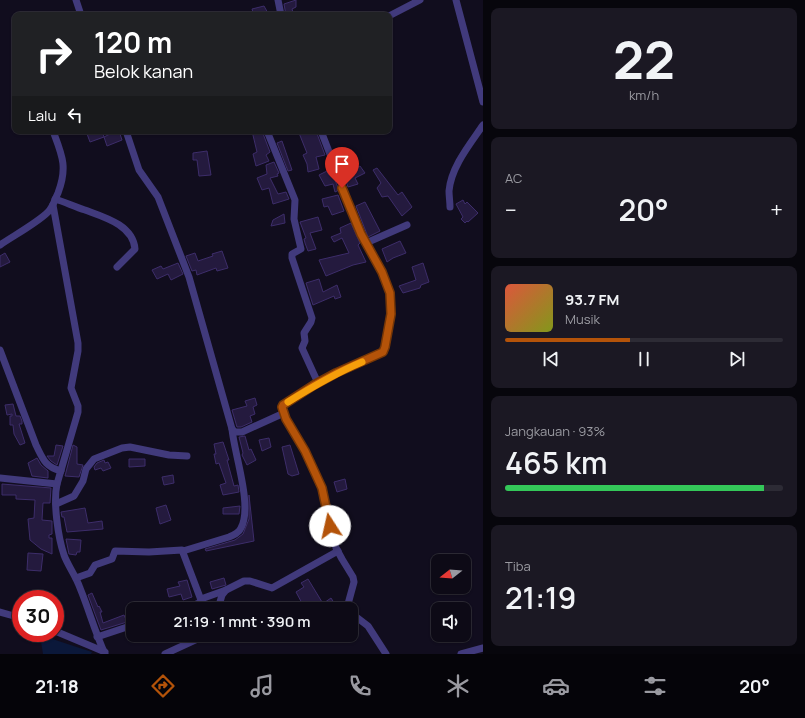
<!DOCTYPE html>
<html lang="id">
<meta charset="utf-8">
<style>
:root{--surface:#0d0a16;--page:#1b1823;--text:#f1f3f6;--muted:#9a9aa1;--line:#2d2b35;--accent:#b45309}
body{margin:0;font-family:Manrope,sans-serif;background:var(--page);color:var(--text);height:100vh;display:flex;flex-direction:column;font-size:15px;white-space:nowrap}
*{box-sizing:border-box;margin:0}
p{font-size:13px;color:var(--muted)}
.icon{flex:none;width:22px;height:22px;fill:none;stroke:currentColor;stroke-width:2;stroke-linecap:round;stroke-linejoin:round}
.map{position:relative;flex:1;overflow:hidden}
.panel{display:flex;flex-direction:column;gap:8px;padding:8px;background:#07060c;width:322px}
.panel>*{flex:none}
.hud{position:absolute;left:12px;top:12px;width:380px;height:122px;border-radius:8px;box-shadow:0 1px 3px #0004,0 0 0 1px var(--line);background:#202124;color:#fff;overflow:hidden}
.needle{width:26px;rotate:253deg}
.buttons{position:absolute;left:431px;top:554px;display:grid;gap:8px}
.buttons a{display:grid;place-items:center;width:40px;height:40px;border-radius:8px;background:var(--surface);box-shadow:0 1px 3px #0004,0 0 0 1px var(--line);font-size:20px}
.speed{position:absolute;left:12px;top:590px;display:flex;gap:8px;font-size:20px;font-weight:700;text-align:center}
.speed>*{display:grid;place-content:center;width:52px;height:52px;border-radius:50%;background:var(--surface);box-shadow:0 1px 3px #0004,0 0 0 1px var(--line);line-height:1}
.speed .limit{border:6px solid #d22;background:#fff;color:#111}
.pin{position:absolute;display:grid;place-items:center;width:34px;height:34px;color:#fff;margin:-41px -17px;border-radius:50% 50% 50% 0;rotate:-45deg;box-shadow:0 0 4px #0007}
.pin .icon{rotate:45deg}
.me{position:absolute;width:44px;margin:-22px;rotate:350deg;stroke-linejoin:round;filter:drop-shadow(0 0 3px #0008)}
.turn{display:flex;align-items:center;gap:14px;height:84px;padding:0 16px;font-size:18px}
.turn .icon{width:52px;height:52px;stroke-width:2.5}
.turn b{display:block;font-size:28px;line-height:34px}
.then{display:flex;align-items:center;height:38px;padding:0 16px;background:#0003;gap:8px;font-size:15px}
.big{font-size:30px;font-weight:600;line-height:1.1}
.panel .card{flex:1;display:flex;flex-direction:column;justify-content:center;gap:6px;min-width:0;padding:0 14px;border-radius:8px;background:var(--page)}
.panel .dial{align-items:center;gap:0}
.dial b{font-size:52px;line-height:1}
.song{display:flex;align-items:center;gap:12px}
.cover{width:48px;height:48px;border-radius:6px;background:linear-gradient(135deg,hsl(10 70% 55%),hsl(70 70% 35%))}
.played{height:4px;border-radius:2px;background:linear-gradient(90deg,var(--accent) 45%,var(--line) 45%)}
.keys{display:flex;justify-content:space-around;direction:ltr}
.heat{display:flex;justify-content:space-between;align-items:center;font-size:22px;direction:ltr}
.charge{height:6px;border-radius:3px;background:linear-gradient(90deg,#34c759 93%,var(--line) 0)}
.trip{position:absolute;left:126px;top:602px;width:232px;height:40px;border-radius:8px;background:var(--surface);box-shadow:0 1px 3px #0004,0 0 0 1px var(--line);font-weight:600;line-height:40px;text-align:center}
.dock{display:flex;height:64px;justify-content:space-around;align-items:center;background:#050409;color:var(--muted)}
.dock .icon{width:28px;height:28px}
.dock .current{color:var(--accent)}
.dock b{font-size:18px;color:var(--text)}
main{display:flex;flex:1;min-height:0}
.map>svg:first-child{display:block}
.water{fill:#0b183a}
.building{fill:#241a3e;stroke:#3d2d6a}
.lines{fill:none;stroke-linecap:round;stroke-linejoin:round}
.minor{stroke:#413a7c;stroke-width:7}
.route-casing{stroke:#753606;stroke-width:10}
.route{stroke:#b45309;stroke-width:7}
.slow{stroke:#f59e0b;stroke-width:7}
</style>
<main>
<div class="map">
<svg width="483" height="654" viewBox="0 0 483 654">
<rect width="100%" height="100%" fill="#110d1e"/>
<!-- water -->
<polygon class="water" points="40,635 92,652 91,654 43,654"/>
<!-- building -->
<g class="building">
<polygon points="296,0 296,7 292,9 294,15 286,15 284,4"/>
<polygon points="264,6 269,15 254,15 252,9"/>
<polygon points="86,131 102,131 104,137 90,142"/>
<polygon points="116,131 119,131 122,140 107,146 104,137"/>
<polygon points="252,131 262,131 270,152 266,155 269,161 256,166 253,154 257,152"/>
<polygon points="304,131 316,131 325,155 316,157 319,169 308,172 307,164 303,155 307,153 299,133"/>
<polygon points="282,141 292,170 288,171 277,143"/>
<polygon points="207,151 211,175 199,176 197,160 193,160 193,153"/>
<polygon points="274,162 279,173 277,174 278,176 270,178 278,194 286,192 289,199 273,204 269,188 262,190 257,178 267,174 266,165"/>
<polygon points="360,166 365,173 355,178 358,184 348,187 344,175"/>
<polygon points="377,168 398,195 402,192 412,207 402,216 388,196 382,197 377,188 381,183 373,170"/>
<polygon points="327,171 329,175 332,173 339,190 335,192 333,184 325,186 319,175"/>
<polygon points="338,195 344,211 332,215 328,206 324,207 322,199"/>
<polygon points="463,200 465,204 467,202 478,213 468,222 467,221 465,223 461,219 463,217 456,204"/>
<polygon points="365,202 380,231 368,237 356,206"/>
<polygon points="284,214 285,223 271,226 273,220"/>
<polygon points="318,217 322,230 310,233 316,249 308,251 305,243 304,239 306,238 300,222"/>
<polygon points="351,223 360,243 358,245 366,262 353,265 326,276 319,260 349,253 342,238 334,242 331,237 341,233 340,228"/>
<polygon points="400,241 406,253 393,258 387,262 382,249"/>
<polygon points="222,251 228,268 217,271 216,268 197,275 196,270 192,271 186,256 195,253 198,261 213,256 212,254"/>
<polygon points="5,253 10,262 0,267 0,256"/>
<polygon points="178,263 183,274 171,280 168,274 157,279 152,270 161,266 163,269"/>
<polygon points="423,263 429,282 421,285 420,288 403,293 399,286 416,280 412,267"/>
<polygon points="319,279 323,292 337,285 341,297 335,299 334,296 313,305 306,283"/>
<polygon points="255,398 257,405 253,407 255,414 250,416 252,422 241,427 237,427 232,410 247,406 245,401"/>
<polygon points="13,404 16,416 20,416 22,421 22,424 19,424 25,443 20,445 14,434 13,425 10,425 10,416 12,416 12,414 7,415 5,405"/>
<polygon points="245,436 249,450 251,449 256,460 247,465 242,455 243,453 239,437"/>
<polygon points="269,438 271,447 262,451 259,440"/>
<polygon points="223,442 229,460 227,460 234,486 238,485 239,492 223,495 220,485 226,483 219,463 216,464 214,454 216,454 214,444"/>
<polygon points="56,445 63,446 57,465 51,461 47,456 54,456"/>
<polygon points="73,445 77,447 77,464 83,465 79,477 65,476"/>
<polygon points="290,445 299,474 292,476 288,474 282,447"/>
<polygon points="37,458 41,465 48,471 48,478 32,476 28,463"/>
<polygon points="129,459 145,459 145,466 129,467"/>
<polygon points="104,460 105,463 108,462 111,468 103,471 101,468 95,470 94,467 97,463"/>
<polygon points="173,475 174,483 164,485 162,477"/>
<polygon points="345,479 347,489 337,492 334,482"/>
<polygon points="2,484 51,488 50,503 43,503 42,520 52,521 52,534 49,535 49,538 52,538 52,554 41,549 30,540 28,519 34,518 35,500 16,499 16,495 2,495"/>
<polygon points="249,495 254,541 206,551 205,549 235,540 243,534 249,519"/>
<polygon points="166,505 171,520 160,524 156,508"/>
<polygon points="240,506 239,514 223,514 223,508"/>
<polygon points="85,508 88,523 102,521 103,529 67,532 64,517 62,517 61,512"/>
<polygon points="66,539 81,540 80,552 77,552 76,555 69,554"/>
<polygon points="28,553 43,554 41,571 27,570"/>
<polygon points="224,578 226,585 212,589 210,582"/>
<polygon points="308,579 322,602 316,608 306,604 303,605 296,592 304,587 301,583"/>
<polygon points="187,580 192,597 183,600 181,594 169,597 167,589 180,586 178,582"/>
<polygon points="92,593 98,607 99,606 102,612 100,612 103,623 124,615 127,622 101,630 88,595"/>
<polygon points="331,598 336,606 332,609 324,609 321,605"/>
</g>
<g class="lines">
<!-- minor -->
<g class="minor">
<polyline points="76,0 81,15"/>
<polyline points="278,0 281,15"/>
<polyline points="456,0 483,102"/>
<polyline points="389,16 420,0"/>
<polyline points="126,131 139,170 158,197 189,277 232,429 235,432 242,432 284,413"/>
<polyline points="267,131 295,200 294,219 301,249 292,254 292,258 312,318 311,322 304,333 305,341 302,348 318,383"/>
<polyline points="321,131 361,234 382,272 390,293 391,314 385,347 383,352 336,373 314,385 283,405 282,407 286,419 305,451 322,488 336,548 342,559 353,577 354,582 348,604 348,609"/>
<path d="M55,199C65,202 75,207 85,210C104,217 133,225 135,249L117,267"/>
<path d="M53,205L78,343V351L71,388L78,406V412L57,484C53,502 58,537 64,555C68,566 76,576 80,588C89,610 95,632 105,654"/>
<path d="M450,207C450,202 449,196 449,191C451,167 470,144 483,125"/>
<polyline points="366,243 407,225"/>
<path d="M0,245C13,236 37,223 48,212C53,207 55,199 58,193C68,167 62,155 53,131"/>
<path d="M0,350L36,445C43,459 45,467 61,471"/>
<polyline points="0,478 57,484"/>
<polyline points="56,504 74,496 83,481 86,469 94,459 122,448 130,447 169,455 187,456"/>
<path d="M183,551L229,537C234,535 239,533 241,528C253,506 234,453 232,429"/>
<polyline points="76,578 90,573 95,565 112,559 115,551 149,552 182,550 201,600 199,603 184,609"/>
<polyline points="201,599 226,590"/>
<polyline points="218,609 222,595 226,590 244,581 250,581 272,588 338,551"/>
<polyline points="0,612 21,618"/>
<polyline points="351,613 368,626 386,654"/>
<polyline points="55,631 105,652"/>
<polyline points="97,637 133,625"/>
<polyline points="165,654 206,635"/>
<polyline points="461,654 483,648"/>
</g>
</g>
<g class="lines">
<!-- route casing -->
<g class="route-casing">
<polyline id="route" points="330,526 322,488 305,451 286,419 282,407 283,405 314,385 336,373 383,352 385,347 391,314 390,293 382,272 361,234 342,188"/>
</g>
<!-- route -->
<use href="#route" class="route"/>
<!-- slow -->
<path class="slow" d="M288,402C312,387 336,373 362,362"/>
</g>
</svg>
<div class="buttons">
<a><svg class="needle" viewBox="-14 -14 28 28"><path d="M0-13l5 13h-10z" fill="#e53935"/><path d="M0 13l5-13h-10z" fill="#9a9aa1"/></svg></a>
<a><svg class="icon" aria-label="sound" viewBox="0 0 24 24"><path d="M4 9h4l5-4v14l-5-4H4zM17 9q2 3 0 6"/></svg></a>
</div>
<div class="speed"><div class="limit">30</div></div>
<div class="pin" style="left:342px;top:188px;background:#d93025"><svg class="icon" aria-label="arrive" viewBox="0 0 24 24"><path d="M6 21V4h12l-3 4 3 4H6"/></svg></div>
<svg class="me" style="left:330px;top:526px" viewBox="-20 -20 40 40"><circle r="19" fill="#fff"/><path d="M0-13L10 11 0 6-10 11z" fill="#b45309"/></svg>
<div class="trip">21:19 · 1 mnt · 390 m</div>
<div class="hud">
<div class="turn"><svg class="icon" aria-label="right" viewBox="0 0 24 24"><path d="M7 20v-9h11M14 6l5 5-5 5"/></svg><div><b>120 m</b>Belok kanan</div></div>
<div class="then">Lalu<svg class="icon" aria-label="left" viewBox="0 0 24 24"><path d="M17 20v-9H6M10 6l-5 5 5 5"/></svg></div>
</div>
</div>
<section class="panel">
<div class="card dial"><b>22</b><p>km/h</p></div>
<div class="card"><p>AC</p>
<div class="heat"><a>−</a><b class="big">20°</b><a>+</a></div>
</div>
<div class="card">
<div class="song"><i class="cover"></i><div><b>93.7 FM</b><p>Musik</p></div></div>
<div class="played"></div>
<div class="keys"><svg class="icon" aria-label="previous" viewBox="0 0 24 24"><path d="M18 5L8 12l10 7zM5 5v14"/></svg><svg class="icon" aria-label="pause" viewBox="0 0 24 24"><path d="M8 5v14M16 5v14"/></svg><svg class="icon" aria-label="next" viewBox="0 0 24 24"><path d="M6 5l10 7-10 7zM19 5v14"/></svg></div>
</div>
<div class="card"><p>Jangkauan · 93%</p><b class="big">465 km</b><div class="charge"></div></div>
<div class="card"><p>Tiba</p><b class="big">21:19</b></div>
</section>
</main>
<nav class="dock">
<b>21:18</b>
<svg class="icon current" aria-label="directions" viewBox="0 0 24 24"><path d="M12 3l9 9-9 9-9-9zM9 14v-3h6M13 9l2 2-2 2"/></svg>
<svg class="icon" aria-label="music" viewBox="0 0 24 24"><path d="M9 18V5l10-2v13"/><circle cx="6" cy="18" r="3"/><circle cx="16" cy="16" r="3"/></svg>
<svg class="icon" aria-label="phone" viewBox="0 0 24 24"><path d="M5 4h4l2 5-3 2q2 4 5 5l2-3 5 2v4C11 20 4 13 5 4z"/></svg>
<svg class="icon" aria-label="climate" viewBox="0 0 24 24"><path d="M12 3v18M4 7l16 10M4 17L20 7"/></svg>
<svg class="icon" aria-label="car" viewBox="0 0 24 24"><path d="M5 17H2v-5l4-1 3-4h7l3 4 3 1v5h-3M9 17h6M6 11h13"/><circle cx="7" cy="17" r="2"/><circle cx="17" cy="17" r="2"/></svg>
<svg class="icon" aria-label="filters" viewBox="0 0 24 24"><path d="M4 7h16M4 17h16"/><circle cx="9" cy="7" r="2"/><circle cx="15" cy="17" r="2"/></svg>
<b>20°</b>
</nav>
